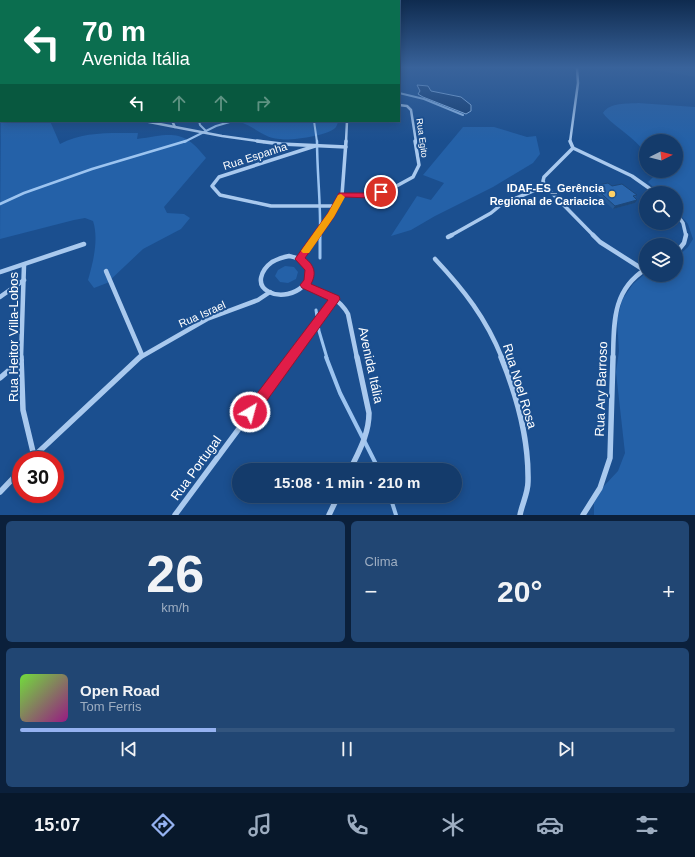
<!DOCTYPE html>
<html lang="pt">
<meta charset="utf-8">
<style>
:root{--surface:#143b6b;--page:#214673;--text:#f1f3f6;--muted:#9dadc1;--line:#33557e;--accent:#95b2f1}
body{margin:0;font-family:Arial,sans-serif;background:var(--page);color:var(--text);height:100vh;display:flex;flex-direction:column;font-size:15px;white-space:nowrap}
*{box-sizing:border-box;margin:0}
p{font-size:13px;color:var(--muted)}
.icon{flex:none;width:22px;height:22px;fill:none;stroke:currentColor;stroke-width:2;stroke-linecap:round;stroke-linejoin:round}
.map{position:relative;height:515px;overflow:hidden}
.sheet{display:flex;flex-direction:column;gap:6px;padding:6px;background:#0b203b;flex:1}
.sheet>*{flex:none}
.hud{position:absolute;left:0px;top:0px;width:400px;height:122px;box-shadow:0 2px 10px #0003,0 0 0 1px var(--line);background:#0b6e4f;color:#fff;overflow:hidden}
.needle{width:26px;rotate:84deg}
.buttons{position:absolute;left:639px;top:134px;display:grid;gap:8px}
.buttons a{display:grid;place-items:center;width:44px;height:44px;border-radius:50%;background:var(--surface);box-shadow:0 2px 10px #0003,0 0 0 1px var(--line);font-size:20px}
.speed{position:absolute;left:12px;top:451px;display:flex;gap:8px;font-size:20px;font-weight:700;text-align:center}
.speed>*{display:grid;place-content:center;width:52px;height:52px;border-radius:50%;background:var(--surface);box-shadow:0 2px 10px #0003,0 0 0 1px var(--line);line-height:1}
.speed .limit{border:6px solid #d22;background:#fff;color:#111}
.pin{position:absolute;display:grid;place-items:center;width:34px;height:34px;color:#fff;margin:-17px;border:2px solid #fff;border-radius:50%;box-shadow:0 1px 4px #0007}
.me{position:absolute;width:44px;margin:-22px;rotate:37deg;stroke-linejoin:round;filter:drop-shadow(0 0 3px #0008)}
.turn{display:flex;align-items:center;gap:14px;height:84px;padding:0 16px;font-size:18px}
.turn .icon{width:52px;height:52px;stroke-width:2.5}
.turn b{display:block;font-size:28px;line-height:34px}
.lanes{display:flex;align-items:center;height:38px;padding:0 16px;background:#0003;justify-content:center;gap:20px;direction:ltr}
.lanes .off{opacity:.35}
.big{font-size:30px;font-weight:800;line-height:1.1}
.sheet .card{flex:1;display:flex;flex-direction:column;justify-content:center;gap:6px;min-width:0;padding:0 14px;border-radius:6px;background:var(--page)}
.sheet .dial{align-items:center;gap:0}
.dial b{font-size:52px;line-height:1}
.song{display:flex;align-items:center;gap:12px}
.cover{width:48px;height:48px;border-radius:6px;background:linear-gradient(135deg,hsl(100 70% 55%),hsl(310 70% 35%))}
.played{height:4px;border-radius:2px;background:linear-gradient(90deg,var(--accent) 30%,var(--line) 30%)}
.keys{display:flex;justify-content:space-around;direction:ltr}
.heat{display:flex;justify-content:space-between;align-items:center;font-size:22px;direction:ltr}
.sheet .tiles{flex:1;display:grid;gap:6px;grid-template-columns:1fr 1fr}
.card:last-child{grid-column:span 2}
.trip{position:absolute;left:232px;top:463px;width:230px;height:40px;border-radius:20px;background:var(--surface);box-shadow:0 2px 10px #0003,0 0 0 1px var(--line);font-weight:800;line-height:40px;text-align:center}
.tabs{display:flex;height:64px;justify-content:space-around;align-items:center;background:#08182b;color:var(--muted)}
.tabs .icon{width:28px;height:28px}
.tabs .current{color:var(--accent)}
.tabs b{font-size:18px;color:var(--text)}
.map>svg:first-child{display:block}
.green{fill:#2461a8}
.water{fill:#123a6d;stroke:#9cc4f0}
.lines{fill:none;stroke-linecap:round;stroke-linejoin:round}
.stream-far3{stroke:#9cc4f0;stroke-width:2}
.stream-far2{stroke:#9cc4f0;stroke-width:2.5}
.stream-far1{stroke:#9cc4f0;stroke-width:3}
.stream{stroke:#9cc4f0;stroke-width:4}
.minor-far3{stroke:#a9c9ee;stroke-width:2.5}
.minor-far2{stroke:#a9c9ee;stroke-width:3.5}
.minor-far1{stroke:#a9c9ee;stroke-width:4.5}
.minor{stroke:#a9c9ee;stroke-width:5.5}
.wall{fill:#245895}
.shaded-wall{fill:#1d4779}
.building{fill:#2a66ad;stroke:#1d4779}
.route{fill:#e11d48;stroke:#92132f}
.slow{fill:#f59e0b}
.poi-dot{fill:#ffd166;stroke:#1b4f8f;stroke-width:1.5}
.labels{text-anchor:middle;dominant-baseline:central;stroke-width:4;stroke-linejoin:round;paint-order:stroke}
.far-street-label{font-size:9px;fill:#fff;stroke:#1b4f8f}
.street-label{font-size:11px;fill:#fff;stroke:#1b4f8f}
.poi-label{font-size:11px;font-weight:bold;fill:#fff;stroke:#1b4f8f;text-anchor:end}
.near-street-label{font-size:13px;fill:#fff;stroke:#1b4f8f}
</style>
<div class="map">
<svg width="695" height="515" viewBox="0 0 695 515">
<rect width="100%" height="100%" fill="#1b4f8f"/>
<!-- green -->
<g class="green">
<path d="M1,91V121H50L60,144C83,131 113,133 138,133L137,139C171,134 183,128 206,158L164,207L167,213L184,214L190,218L181,229L143,249L107,283L94,288L88,280C93,263 99,239 93,221L85,218L74,220L0,239Z"/>
<path d="M638,103L695,107V515H594V503L604,486L618,471L625,453L616,372L619,351L617,320L622,300L633,284L646,273V275H676V258L688,247L693,239L688,224L676,210V193H659L648,182L659,171H676V141H646V157C642,141 613,127 603,113C610,102 627,104 638,103Z"/>
<path d="M224,121H338C338,123 337,125 336,127C329,136 290,141 279,139C265,138 257,129 245,124C239,121 231,122 224,121Z"/>
<polygon points="463,127 494,127 527,137 536,136 540,154 533,163 493,187 435,216 411,230 391,236 417,196 431,200 444,183 423,175"/>
<polygon points="285,266 294,267 298,272 296,279 288,283 280,282 275,276 278,270"/>
</g>
<!-- water -->
<polygon class="water" points="417,85 428,86 431,91 461,97 471,105 471,111 466,114 423,97 418,94 420,91"/>
<g class="lines">
<!-- stream-far3 -->
<g class="stream-far3">
<polyline points="399,93 424,99 463,115"/>
<polyline points="199,121 200,125 206,131"/>
<polyline points="314,121 317,142"/>
<polyline points="184,142 216,126 233,121"/>
</g>
<!-- stream-far2 -->
<g class="stream-far2">
<path d="M317,141C317,173 321,204 320,236"/>
<polyline points="0,204 24,193 92,169 186,141"/>
</g>
<!-- stream-far1 -->
<g class="stream-far1">
<polyline points="320,258 320,235"/>
<polyline points="316,310 319,331 327,358"/>
</g>
<!-- stream -->
<g class="stream">
<polyline points="326,357 340,393 379,470"/>
<polyline points="390,496 396,515"/>
</g>
<!-- minor-far3 -->
<g class="minor-far3">
<polyline points="399,105 407,106 411,110 416,142"/>
<polyline points="144,121 175,127"/>
<polyline points="172,121 175,127 222,136 264,142"/>
<polyline points="346,142 347,121"/>
<polyline points="570,142 578,83 577,68"/>
</g>
<!-- minor-far2 -->
<g class="minor-far2">
<polyline points="257,141 281,144 346,147"/>
<polyline points="570,141 573,148 632,176 656,193"/>
<polyline points="315,146 219,177 212,186 220,195 271,206 336,206"/>
<polyline points="545,186 594,236"/>
<polyline points="342,195 371,195 391,189 413,177 419,165 415,141"/>
<polyline points="676,213 683,223 686,236"/>
<polyline points="316,236 331,215 342,195 346,141"/>
<polyline points="450,236 491,213 502,204 545,186 543,181 544,177 573,148"/>
</g>
<!-- minor-far1 -->
<g class="minor-far1">
<polyline points="593,235 600,242 644,270"/>
<polyline points="448,237 452,235"/>
<polyline points="676,253 684,243 686,235"/>
<path d="M289,256C293,257 298,258 301,260C326,274 293,304 269,292C255,285 261,270 272,262C277,259 283,257 289,256Z"/>
<polyline points="300,259 317,235"/>
<path d="M435,259C464,290 486,318 502,358"/>
<polyline points="106,271 142,355"/>
<polyline points="0,272 84,244"/>
<path d="M305,285C322,292 339,297 348,314L357,358"/>
<polyline points="0,297 24,280"/>
<polyline points="21,358 24,265"/>
<polyline points="139,358 207,319 258,300 270,292"/>
<polyline points="292,358 335,299"/>
<path d="M613,358C614,323 612,290 646,269"/>
</g>
<!-- minor -->
<g class="minor">
<polyline points="21,357 23,410 34,456"/>
<path d="M501,357C517,396 529,440 528,482C528,493 522,504 520,515"/>
<polyline points="0,378 21,360"/>
<polyline points="30,460 140,357"/>
<path d="M350,470C359,451 369,434 369,413L357,357"/>
<polyline points="0,492 21,470"/>
<polyline points="175,515 292,357"/>
<polyline points="329,515 338,496"/>
<polyline points="583,515 600,488 610,458 613,357"/>
</g>
</g>
<!-- wall -->
<g class="wall">
<polygon points="644,68 695,68 695,77"/>
<polygon points="593,186 637,195 635,198 637,200 635,203 613,209 591,189"/>
</g>
<!-- shaded-wall -->
<polygon class="shaded-wall" points="637,200 635,203 613,209 615,206"/>
<!-- building -->
<polygon class="building" points="608,183 612,186 622,184 637,195 633,196 637,200 615,206 593,186"/>
<!-- sky -->
<linearGradient id="sky" x2="0" y2="1"><stop stop-color="#0f2b4f"/><stop offset="0.48" stop-color="#39639b"/><stop offset="1" stop-color="#39639b" stop-opacity="0"/></linearGradient>
<rect width="695" height="141" fill="url(#sky)"/>
<!-- route -->
<path class="route" d="M381,190L385,192L383,194L370,198L344,197L334,217L305,258C314,265 317,273 311,284L339,296L340,299L255,417L250,419L246,417L244,412L246,408L328,300L302,288L300,285L304,280L305,270L295,259L297,256L328,213L339,193H370Z"/>
<!-- slow -->
<polygon class="slow" points="341,194 345,197 334,217 309,253 303,253 301,251 303,248 328,213 338,195"/>
<!-- markers -->
<circle class="poi-dot" cx="612" cy="194" r="4"/>
<g class="labels">
<!-- far-street labels -->
<g class="far-street-label">
<text transform="translate(422 138) rotate(82)">Rua Egito</text>
</g>
<!-- street labels -->
<g class="street-label">
<text transform="translate(255 156) rotate(-18)">Rua Espanha</text>
<text transform="translate(202 314) rotate(-24)">Rua Israel</text>
</g>
<!-- poi labels -->
<g class="poi-label">
<text x="604" y="188">IDAF-ES_Gerência<tspan x="604" dy="13">Regional de Cariacica</tspan></text>
</g>
<!-- near-street labels -->
<g class="near-street-label">
<text transform="translate(13 337) rotate(-90)">Rua Heitor Villa-Lobos</text>
<text transform="translate(371 365) rotate(78)">Avenida Itália</text>
<text transform="translate(520 386) rotate(73)">Rua Noel Rosa</text>
<text transform="translate(601 389) rotate(-88)">Rua Ary Barroso</text>
<text transform="translate(196 468) rotate(-54)">Rua Portugal</text>
</g>
</g>
</svg>
<div class="buttons">
<a><svg class="needle" viewBox="-14 -14 28 28"><path d="M0-13l5 13h-10z" fill="#e53935"/><path d="M0 13l5-13h-10z" fill="#9dadc1"/></svg></a>
<a><svg class="icon" aria-label="search" viewBox="0 0 24 24"><circle cx="10" cy="10" r="6"/><path d="M15 15l6 6"/></svg></a>
<a><svg class="icon" aria-label="layers" viewBox="0 0 24 24"><path d="M12 4l9 5-9 5-9-5zM3 14l9 5 9-5"/></svg></a>
</div>
<div class="speed"><div class="limit">30</div></div>
<div class="pin" style="left:381px;top:192px;background:#d93025"><svg class="icon" aria-label="arrive" viewBox="0 0 24 24"><path d="M6 21V4h12l-3 4 3 4H6"/></svg></div>
<svg class="me" style="left:250px;top:412px" viewBox="-20 -20 40 40"><circle r="17" fill="#e11d48" stroke="#fff" stroke-width="3"/><path d="M0-11L8 9 0 5-8 9z" fill="#fff"/></svg>
<div class="trip">15:08 · 1 min · 210 m</div>
<div class="hud">
<div class="turn"><svg class="icon" aria-label="left" viewBox="0 0 24 24"><path d="M17 20v-9H6M10 6l-5 5 5 5"/></svg><div><b>70 m</b>Avenida Itália</div></div>
<div class="lanes"><svg class="icon" aria-label="left" viewBox="0 0 24 24"><path d="M17 20v-9H6M10 6l-5 5 5 5"/></svg><svg class="icon off" aria-label="ahead" viewBox="0 0 24 24"><path d="M12 20V5M6 11l6-6 6 6"/></svg><svg class="icon off" aria-label="ahead" viewBox="0 0 24 24"><path d="M12 20V5M6 11l6-6 6 6"/></svg><svg class="icon off" aria-label="right" viewBox="0 0 24 24"><path d="M7 20v-9h11M14 6l5 5-5 5"/></svg></div>
</div>
</div>
<section class="sheet">
<div class="tiles">
<div class="card dial"><b>26</b><p>km/h</p></div>
<div class="card"><p>Clima</p>
<div class="heat"><a>−</a><b class="big">20°</b><a>+</a></div>
</div>
<div class="card">
<div class="song"><i class="cover"></i><div><b>Open Road</b><p>Tom Ferris</p></div></div>
<div class="played"></div>
<div class="keys"><svg class="icon" aria-label="previous" viewBox="0 0 24 24"><path d="M18 5L8 12l10 7zM5 5v14"/></svg><svg class="icon" aria-label="pause" viewBox="0 0 24 24"><path d="M8 5v14M16 5v14"/></svg><svg class="icon" aria-label="next" viewBox="0 0 24 24"><path d="M6 5l10 7-10 7zM19 5v14"/></svg></div>
</div>
</div>
</section>
<nav class="tabs">
<b>15:07</b>
<svg class="icon current" aria-label="directions" viewBox="0 0 24 24"><path d="M12 3l9 9-9 9-9-9zM9 14v-3h6M13 9l2 2-2 2"/></svg>
<svg class="icon" aria-label="music" viewBox="0 0 24 24"><path d="M9 18V5l10-2v13"/><circle cx="6" cy="18" r="3"/><circle cx="16" cy="16" r="3"/></svg>
<svg class="icon" aria-label="phone" viewBox="0 0 24 24"><path d="M5 4h4l2 5-3 2q2 4 5 5l2-3 5 2v4C11 20 4 13 5 4z"/></svg>
<svg class="icon" aria-label="climate" viewBox="0 0 24 24"><path d="M12 3v18M4 7l16 10M4 17L20 7"/></svg>
<svg class="icon" aria-label="car" viewBox="0 0 24 24"><path d="M5 17H2v-5l4-1 3-4h7l3 4 3 1v5h-3M9 17h6M6 11h13"/><circle cx="7" cy="17" r="2"/><circle cx="17" cy="17" r="2"/></svg>
<svg class="icon" aria-label="filters" viewBox="0 0 24 24"><path d="M4 7h16M4 17h16"/><circle cx="9" cy="7" r="2"/><circle cx="15" cy="17" r="2"/></svg>
</nav>
